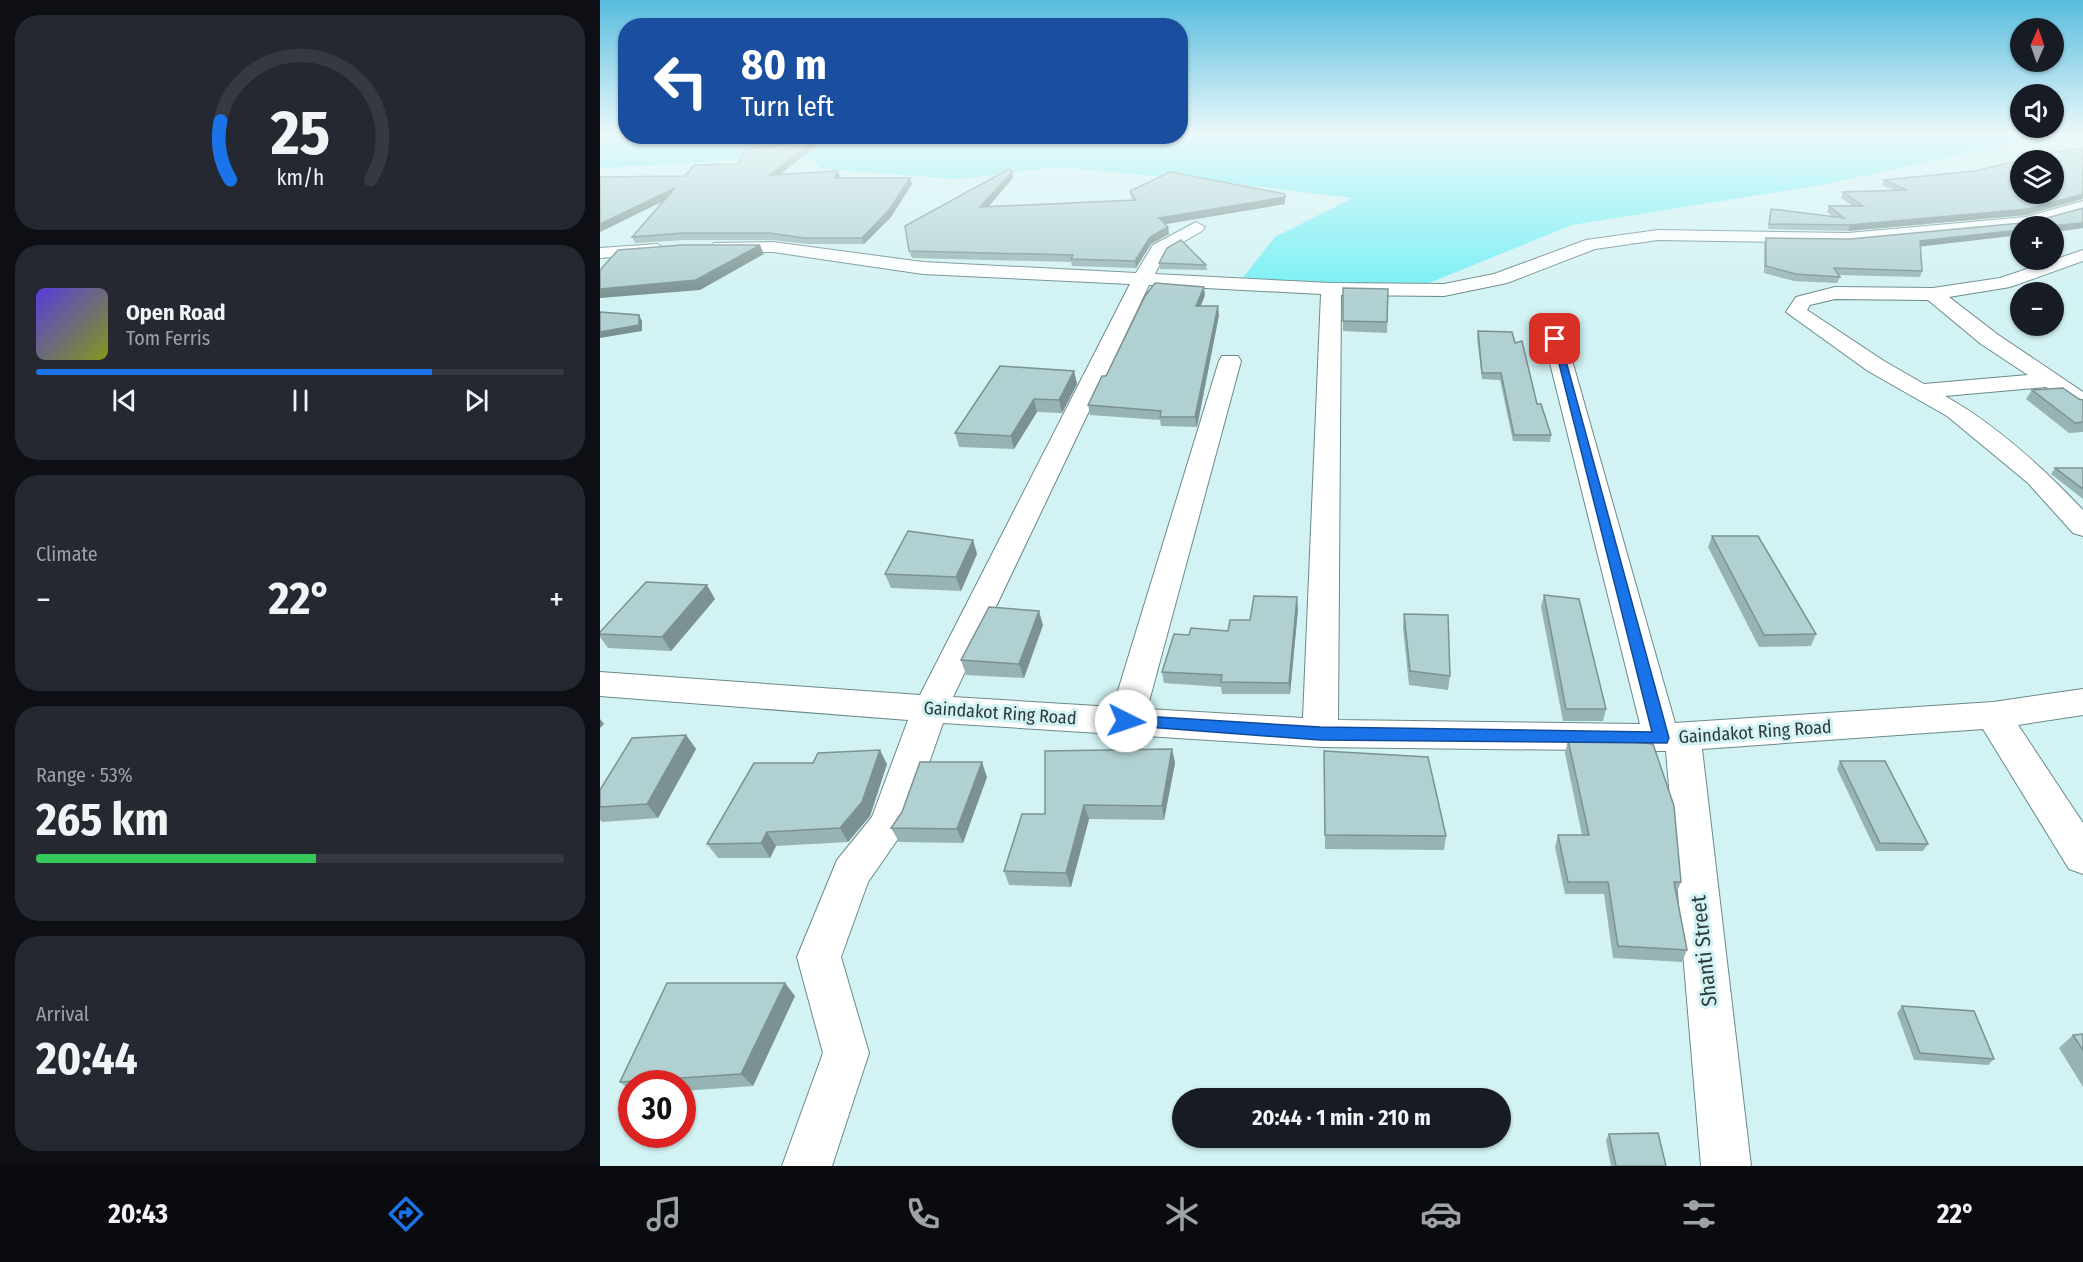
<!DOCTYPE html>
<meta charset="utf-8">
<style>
:root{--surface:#171b24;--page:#242831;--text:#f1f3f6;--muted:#9ea1a6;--line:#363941;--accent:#1a73e8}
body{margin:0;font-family:"Fira Sans Condensed",sans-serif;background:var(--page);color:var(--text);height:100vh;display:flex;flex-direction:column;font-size:22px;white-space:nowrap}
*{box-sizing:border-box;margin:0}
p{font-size:20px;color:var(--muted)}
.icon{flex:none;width:33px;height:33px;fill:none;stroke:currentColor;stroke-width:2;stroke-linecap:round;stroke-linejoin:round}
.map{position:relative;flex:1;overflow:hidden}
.drawer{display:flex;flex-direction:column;gap:15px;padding:15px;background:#0d0f14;width:600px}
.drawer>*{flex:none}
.guide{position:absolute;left:18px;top:18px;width:570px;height:126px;border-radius:24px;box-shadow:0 2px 4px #0004;background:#1a4fa0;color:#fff;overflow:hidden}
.needle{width:39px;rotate:2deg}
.buttons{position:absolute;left:1410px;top:18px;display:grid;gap:12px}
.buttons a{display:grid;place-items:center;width:54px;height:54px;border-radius:50%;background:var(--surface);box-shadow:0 2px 4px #0004;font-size:30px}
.speed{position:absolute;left:18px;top:1070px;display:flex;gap:12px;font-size:30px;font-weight:700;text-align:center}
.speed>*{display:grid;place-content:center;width:78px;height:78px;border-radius:50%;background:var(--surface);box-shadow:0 2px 4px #0004;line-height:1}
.speed .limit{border:9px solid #d22;background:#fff;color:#111}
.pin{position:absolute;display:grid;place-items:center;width:51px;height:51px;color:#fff;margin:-26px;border-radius:12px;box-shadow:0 3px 9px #0006}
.me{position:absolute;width:66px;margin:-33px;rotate:94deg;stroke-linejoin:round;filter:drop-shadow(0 0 4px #0008)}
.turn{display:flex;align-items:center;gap:21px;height:126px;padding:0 24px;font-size:27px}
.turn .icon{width:78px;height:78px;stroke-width:2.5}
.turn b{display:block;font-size:42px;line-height:51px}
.big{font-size:45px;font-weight:700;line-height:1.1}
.drawer .tile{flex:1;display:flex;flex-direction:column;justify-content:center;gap:9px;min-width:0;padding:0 21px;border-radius:24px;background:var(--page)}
.drawer .dial{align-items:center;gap:0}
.dial svg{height:156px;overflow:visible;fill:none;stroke:var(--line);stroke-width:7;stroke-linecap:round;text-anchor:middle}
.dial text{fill:var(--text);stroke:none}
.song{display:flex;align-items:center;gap:18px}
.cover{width:72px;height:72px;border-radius:9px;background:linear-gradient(135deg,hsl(250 70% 55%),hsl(70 70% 35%))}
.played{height:6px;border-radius:3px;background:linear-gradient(90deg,var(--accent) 75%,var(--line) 75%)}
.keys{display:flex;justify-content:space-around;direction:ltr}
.heat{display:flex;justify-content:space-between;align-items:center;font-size:33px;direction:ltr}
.charge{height:9px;border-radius:4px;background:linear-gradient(90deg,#34c759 53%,var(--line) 0)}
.trip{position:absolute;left:572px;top:1088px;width:339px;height:60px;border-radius:30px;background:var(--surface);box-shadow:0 2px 4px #0004;font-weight:700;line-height:60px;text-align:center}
.menu{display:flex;height:96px;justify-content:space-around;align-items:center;background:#090b0e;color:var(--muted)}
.menu .icon{width:42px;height:42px}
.menu .current{color:var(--accent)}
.menu b{font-size:27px;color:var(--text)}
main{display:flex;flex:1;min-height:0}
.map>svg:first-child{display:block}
.green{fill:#74eff4}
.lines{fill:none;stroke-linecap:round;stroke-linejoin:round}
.minor-casing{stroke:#6c898a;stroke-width:2}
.minor{fill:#fff;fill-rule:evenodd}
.wall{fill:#98b3b4}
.shaded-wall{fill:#7c9292}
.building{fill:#b1d0d1;stroke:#7c9292;stroke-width:1.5;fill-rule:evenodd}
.route{fill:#1a73e8;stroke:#114b97;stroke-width:1.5}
.labels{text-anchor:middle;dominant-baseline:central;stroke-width:6;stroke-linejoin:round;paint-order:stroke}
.street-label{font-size:18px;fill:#2e3b3b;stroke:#d2f2f3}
.near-street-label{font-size:21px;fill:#2e3b3b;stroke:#d2f2f3}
</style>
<main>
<section class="drawer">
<div class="tile dial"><svg viewBox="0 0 100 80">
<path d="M14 69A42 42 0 1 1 86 69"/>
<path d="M14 69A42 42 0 0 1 9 39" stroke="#1a73e8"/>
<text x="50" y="56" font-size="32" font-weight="700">25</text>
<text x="50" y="72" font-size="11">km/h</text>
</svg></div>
<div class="tile">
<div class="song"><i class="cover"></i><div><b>Open Road</b><p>Tom Ferris</p></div></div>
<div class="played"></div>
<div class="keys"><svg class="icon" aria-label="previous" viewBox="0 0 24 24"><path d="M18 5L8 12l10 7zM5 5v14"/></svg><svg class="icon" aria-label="pause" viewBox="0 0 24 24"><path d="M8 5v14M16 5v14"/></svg><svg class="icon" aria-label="next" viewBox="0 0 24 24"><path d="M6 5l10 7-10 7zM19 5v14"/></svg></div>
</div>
<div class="tile"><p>Climate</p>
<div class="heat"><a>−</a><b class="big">22°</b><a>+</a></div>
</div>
<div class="tile"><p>Range · 53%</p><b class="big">265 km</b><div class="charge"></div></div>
<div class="tile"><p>Arrival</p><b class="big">20:44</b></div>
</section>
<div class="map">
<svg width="1483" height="1166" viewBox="0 0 1483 1166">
<rect width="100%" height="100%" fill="#d2f2f3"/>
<!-- green -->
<polygon class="green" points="0,135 26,136 1448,135 1232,183 972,225 824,285 638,284 675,237 753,198 620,182 456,167 359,179 222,169 198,148 106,162 0,168"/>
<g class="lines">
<!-- minor casing -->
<g class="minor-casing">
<g id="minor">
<path d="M1483,201V211L1429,226L1248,243L1058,240L995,249L907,283L844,296L741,295L738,720L1040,724L944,339L947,334H963L966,339L1075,723L1393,702L1483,689V715L1418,725L1483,823V874L1469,869L1383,729L1102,749L1151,1166H1101L1066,751L720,747L343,723L307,826L268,882L241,957L269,1053L232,1166H182L223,1053L197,957L237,860L272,817L308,720L0,696V672L320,695L530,284L323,274L173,252H120L111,247L114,243L173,242L323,262L536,273L553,245L596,222L605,227L602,231L566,252L555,274L731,283L844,284L894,274L986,240L1058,230L1248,233L1426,217ZM549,285L721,294L703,718L547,709L641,361L638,356H622L619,361L513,707L353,697Z"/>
<polygon points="57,244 66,249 63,253 0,258 0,248"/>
<path d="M1483,250V261L1410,287L1349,297L1397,334L1483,392V409L1475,407L1446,387L1345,396C1397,425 1443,468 1483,510V536L1473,533L1428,483L1347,416L1268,371L1186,312L1196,297L1235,287L1333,288L1400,278ZM1235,299L1328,300L1381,344L1428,375L1324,384L1284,361L1207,310L1210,305Z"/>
</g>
</g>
<!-- minor -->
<use href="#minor" class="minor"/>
</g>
<!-- wall -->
<g class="wall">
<polygon points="215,146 180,175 240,177 239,178 310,178 312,184 291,217 264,244 207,244 173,240 86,240 35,243 32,237 64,201 0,232 85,176"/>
<polygon points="1483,148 1483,199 1426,215 1248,231 1168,229 1171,209 1233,217 1227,212 1229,206 1253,206 1241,198 1243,192 1294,190 1282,185 1284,180 1375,171"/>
<polygon points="412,172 413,178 388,207 533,200 531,198 530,191 685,194 685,204 566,224 568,227 569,234 551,244 536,268 472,266 471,262 312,258 309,251"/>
<polygon points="1483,208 1483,228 1454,232 1454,226 1420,226 1420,235 1320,246 1322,271 1320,277 1238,275 1240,277 1237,283 1194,281 1164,273 1164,244 1166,238 1250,239 1432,222"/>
<polygon points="559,263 606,265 607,270 560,269"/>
<polygon points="743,288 788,289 787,333 743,331"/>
<polygon points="605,295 601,306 619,315 597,427 561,426 560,420 490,415 488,405"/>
<polygon points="878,331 915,343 937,404 951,435 950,442 913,441 900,380 882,379 877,338"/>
<polygon points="474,371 477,384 462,413 437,412 414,449 359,447 355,433"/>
<polygon points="1432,390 1483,400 1483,432 1469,433 1426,399"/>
<polygon points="1455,468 1483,468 1483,499 1451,474"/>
<polygon points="1112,536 1216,634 1211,646 1159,647 1108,547"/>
<polygon points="373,540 377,554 361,591 291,588 285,574"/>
<polygon points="944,595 1006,709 1003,721 963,721 941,607"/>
<polygon points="115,599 71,651 8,648 0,637 0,632"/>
<polygon points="698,609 690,694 622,694 621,687 564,683 562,672 589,635 628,631 650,620"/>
<polygon points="804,614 850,676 848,690 809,685 803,628"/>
<polygon points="443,625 424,678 366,675 361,660"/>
<polygon points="86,735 96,749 58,818 2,822 0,820 0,790"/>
<polygon points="968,740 1081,882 1076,893 1087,950 1082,962 1013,958 1004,894 965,894 955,847 958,835 982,835 965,753"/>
<polygon points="572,749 575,763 564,820 489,819 471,887 409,885 404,871 445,814"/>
<polygon points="724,751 846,836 844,850 725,849"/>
<polygon points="1240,761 1328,844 1323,851 1276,851 1237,769"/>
<polygon points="287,764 270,816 248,842 176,846 170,858 118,858 107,844"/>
<polygon points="387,777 363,843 299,842 291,828"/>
<polygon points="195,996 153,1086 82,1091 82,1083 32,1083 32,1092 20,1082"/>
<polygon points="1302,1006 1394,1059 1388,1065 1314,1060 1297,1013"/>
<polygon points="1483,1034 1483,1087 1459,1048 1473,1035"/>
<polygon points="1009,1134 1066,1166 1011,1166 1006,1140"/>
</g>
<!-- shaded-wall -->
<g class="shaded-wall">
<polygon points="213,141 215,146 172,181 170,175"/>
<polygon points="238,171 240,177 236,184 234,178"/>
<polygon points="412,172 413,178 382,214 380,207"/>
<polygon points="310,178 312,184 291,217 264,244 262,238"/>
<polygon points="75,188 77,194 0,232 0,224"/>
<polygon points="1483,194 1482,199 1426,215 1248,231 1250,225"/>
<polygon points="685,197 685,204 560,225 559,218"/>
<polygon points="1483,223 1483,228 1454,232 1454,226 1448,226"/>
<polygon points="568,227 569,234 551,244 536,268 535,261 550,237"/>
<polygon points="1420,230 1420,235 1317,247 1320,241"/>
<polygon points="160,245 164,254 100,290 0,298 0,289"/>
<polygon points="604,287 605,295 597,314 596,306"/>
<polygon points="618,306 619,315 597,427 595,417"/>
<polygon points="39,315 42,321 42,331 0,338 0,332"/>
<polygon points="474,371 477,384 462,413 459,400"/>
<polygon points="434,399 437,412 414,449 411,436"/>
<polygon points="373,540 377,554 361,591 356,577"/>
<polygon points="107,585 115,599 71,651 62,637"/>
<polygon points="697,597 698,609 690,694 689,683"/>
<polygon points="439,611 443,625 424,678 419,664"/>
<polygon points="0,719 4,724 0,728"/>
<polygon points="86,735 96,749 58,818 47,804"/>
<polygon points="572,749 575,763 564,820 562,806"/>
<polygon points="280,750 287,764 270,816 248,842 240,828"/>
<polygon points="382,762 387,777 363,843 357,829"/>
<polygon points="484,805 489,819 471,887 466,873"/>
<polygon points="167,832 176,846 170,858 161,843"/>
<polygon points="185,983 195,996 153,1086 141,1074"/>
</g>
<!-- building -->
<g class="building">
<polygon points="213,141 170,175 238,171 234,178 310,178 289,210 262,238 204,238 170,233 83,233 32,237 75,188 0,224 0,177 85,176 94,165 138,164 145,150 153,148"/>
<path d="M1483,148V194L1428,209L1250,225L1169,224L1171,209L1244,218L1229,206H1263L1243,192L1307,190L1284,180L1375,171L1455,152ZM1420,160H1454V194H1420Z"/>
<polygon points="409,169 412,172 380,207 536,200 530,191 570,172 685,194 685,197 559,218 568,227 550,237 535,261 471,259 473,255 309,251 305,226"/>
<polygon points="1483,208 1483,223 1448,226 1420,226 1420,230 1320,241 1322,271 1234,268 1240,277 1196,274 1166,266 1166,238 1250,239 1432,222"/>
<polygon points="581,240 606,265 559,263 567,248"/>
<polygon points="82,245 160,245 96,280 0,289 0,270 18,250"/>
<polygon points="555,283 604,287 596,306 618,306 595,417 560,417 561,411 488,405 502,376 506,376 545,296"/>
<polygon points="743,288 788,289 787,322 743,321"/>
<polygon points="0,312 39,315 39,325 0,332"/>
<polygon points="878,331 912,332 915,343 922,341 937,404 941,404 951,435 914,435 901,373 882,373"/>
<polygon points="400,366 474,371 459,400 434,399 411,436 355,433"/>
<polygon points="1463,388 1479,399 1483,400 1483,422 1475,423 1432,390"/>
<polygon points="1455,468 1483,468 1483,489"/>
<polygon points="308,531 373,540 356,577 285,574"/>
<polygon points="1112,536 1158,536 1216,634 1164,635"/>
<polygon points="46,582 107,585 62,637 0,634 0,632"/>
<polygon points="944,595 979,599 1006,709 966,709"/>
<polygon points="654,596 697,597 689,683 621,682 622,675 562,672 574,634 589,635 591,628 628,631 630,620 650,620"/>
<polygon points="389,607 439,611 419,664 361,660"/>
<polygon points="804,614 848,615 850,676 810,671"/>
<polygon points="86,735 47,804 0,807 0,790 32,738"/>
<polygon points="968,740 1014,740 1053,744 1074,806 1081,882 1074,882 1087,950 1018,946 1008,882 968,882 958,835 989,835"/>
<polygon points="572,749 562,806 484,805 466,873 404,871 422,814 445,814 445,751"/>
<polygon points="280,750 262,802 240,828 167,832 161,843 107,844 154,763 213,763 218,753"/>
<polygon points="724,751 828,757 846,836 725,835"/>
<polygon points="1240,761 1285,761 1328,844 1280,843"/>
<polygon points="320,762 382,762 357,829 291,828 302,812"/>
<polygon points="67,983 185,983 141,1074 20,1082"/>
<polygon points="1302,1006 1374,1011 1394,1059 1320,1053"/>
<polygon points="1483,1034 1483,1050 1473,1035"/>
<polygon points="1058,1133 1066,1166 1016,1166 1009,1134"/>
</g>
<!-- sky -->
<linearGradient id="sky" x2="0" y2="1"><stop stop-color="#58bcde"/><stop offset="0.45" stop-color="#ebf9fa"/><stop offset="1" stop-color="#ebf9fa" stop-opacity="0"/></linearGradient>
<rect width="1483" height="298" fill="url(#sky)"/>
<!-- route -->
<polygon class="route" points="952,336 960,339 1069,738 1067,743 720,740 521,725 518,721 526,715 720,727 1052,732"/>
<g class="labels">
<!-- street labels -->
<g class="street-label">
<text transform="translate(400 713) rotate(4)">Gaindakot Ring Road</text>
<text transform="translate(1155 732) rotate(-4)">Gaindakot Ring Road</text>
</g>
<!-- near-street labels -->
<g class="near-street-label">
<text transform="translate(1104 951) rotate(-96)">Shanti Street</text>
</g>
</g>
</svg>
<div class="buttons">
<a><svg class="needle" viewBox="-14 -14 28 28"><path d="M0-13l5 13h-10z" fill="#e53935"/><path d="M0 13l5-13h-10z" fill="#9ea1a6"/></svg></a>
<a><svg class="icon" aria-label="sound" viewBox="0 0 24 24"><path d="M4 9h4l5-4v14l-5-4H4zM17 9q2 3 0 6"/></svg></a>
<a><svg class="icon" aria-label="layers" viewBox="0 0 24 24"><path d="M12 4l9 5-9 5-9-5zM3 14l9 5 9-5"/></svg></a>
<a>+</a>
<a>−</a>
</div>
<div class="speed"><div class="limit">30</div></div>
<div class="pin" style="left:955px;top:339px;background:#d93025"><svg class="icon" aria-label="arrive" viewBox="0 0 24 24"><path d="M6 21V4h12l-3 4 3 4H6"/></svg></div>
<svg class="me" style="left:526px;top:721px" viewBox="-20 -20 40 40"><circle r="19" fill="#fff"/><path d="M0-13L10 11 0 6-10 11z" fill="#1a73e8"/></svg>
<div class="trip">20:44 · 1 min · 210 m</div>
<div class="guide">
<div class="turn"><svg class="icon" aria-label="left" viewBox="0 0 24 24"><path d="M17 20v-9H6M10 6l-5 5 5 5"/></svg><div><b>80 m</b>Turn left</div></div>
</div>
</div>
</main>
<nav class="menu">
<b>20:43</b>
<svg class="icon current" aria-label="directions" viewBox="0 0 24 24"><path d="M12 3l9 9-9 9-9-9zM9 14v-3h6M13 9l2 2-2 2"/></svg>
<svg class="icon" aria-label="music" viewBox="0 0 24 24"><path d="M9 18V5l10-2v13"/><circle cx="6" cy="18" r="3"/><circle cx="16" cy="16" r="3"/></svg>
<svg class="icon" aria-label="phone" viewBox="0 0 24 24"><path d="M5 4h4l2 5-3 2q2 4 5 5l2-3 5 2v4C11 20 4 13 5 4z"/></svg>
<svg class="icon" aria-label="climate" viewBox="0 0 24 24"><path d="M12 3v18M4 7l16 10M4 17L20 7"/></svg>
<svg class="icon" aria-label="car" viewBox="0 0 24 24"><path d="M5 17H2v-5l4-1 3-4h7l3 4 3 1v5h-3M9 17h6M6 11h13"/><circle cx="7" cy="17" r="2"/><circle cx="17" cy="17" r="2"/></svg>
<svg class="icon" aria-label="filters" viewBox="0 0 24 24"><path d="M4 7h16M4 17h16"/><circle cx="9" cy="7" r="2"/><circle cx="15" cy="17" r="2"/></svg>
<b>22°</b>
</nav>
